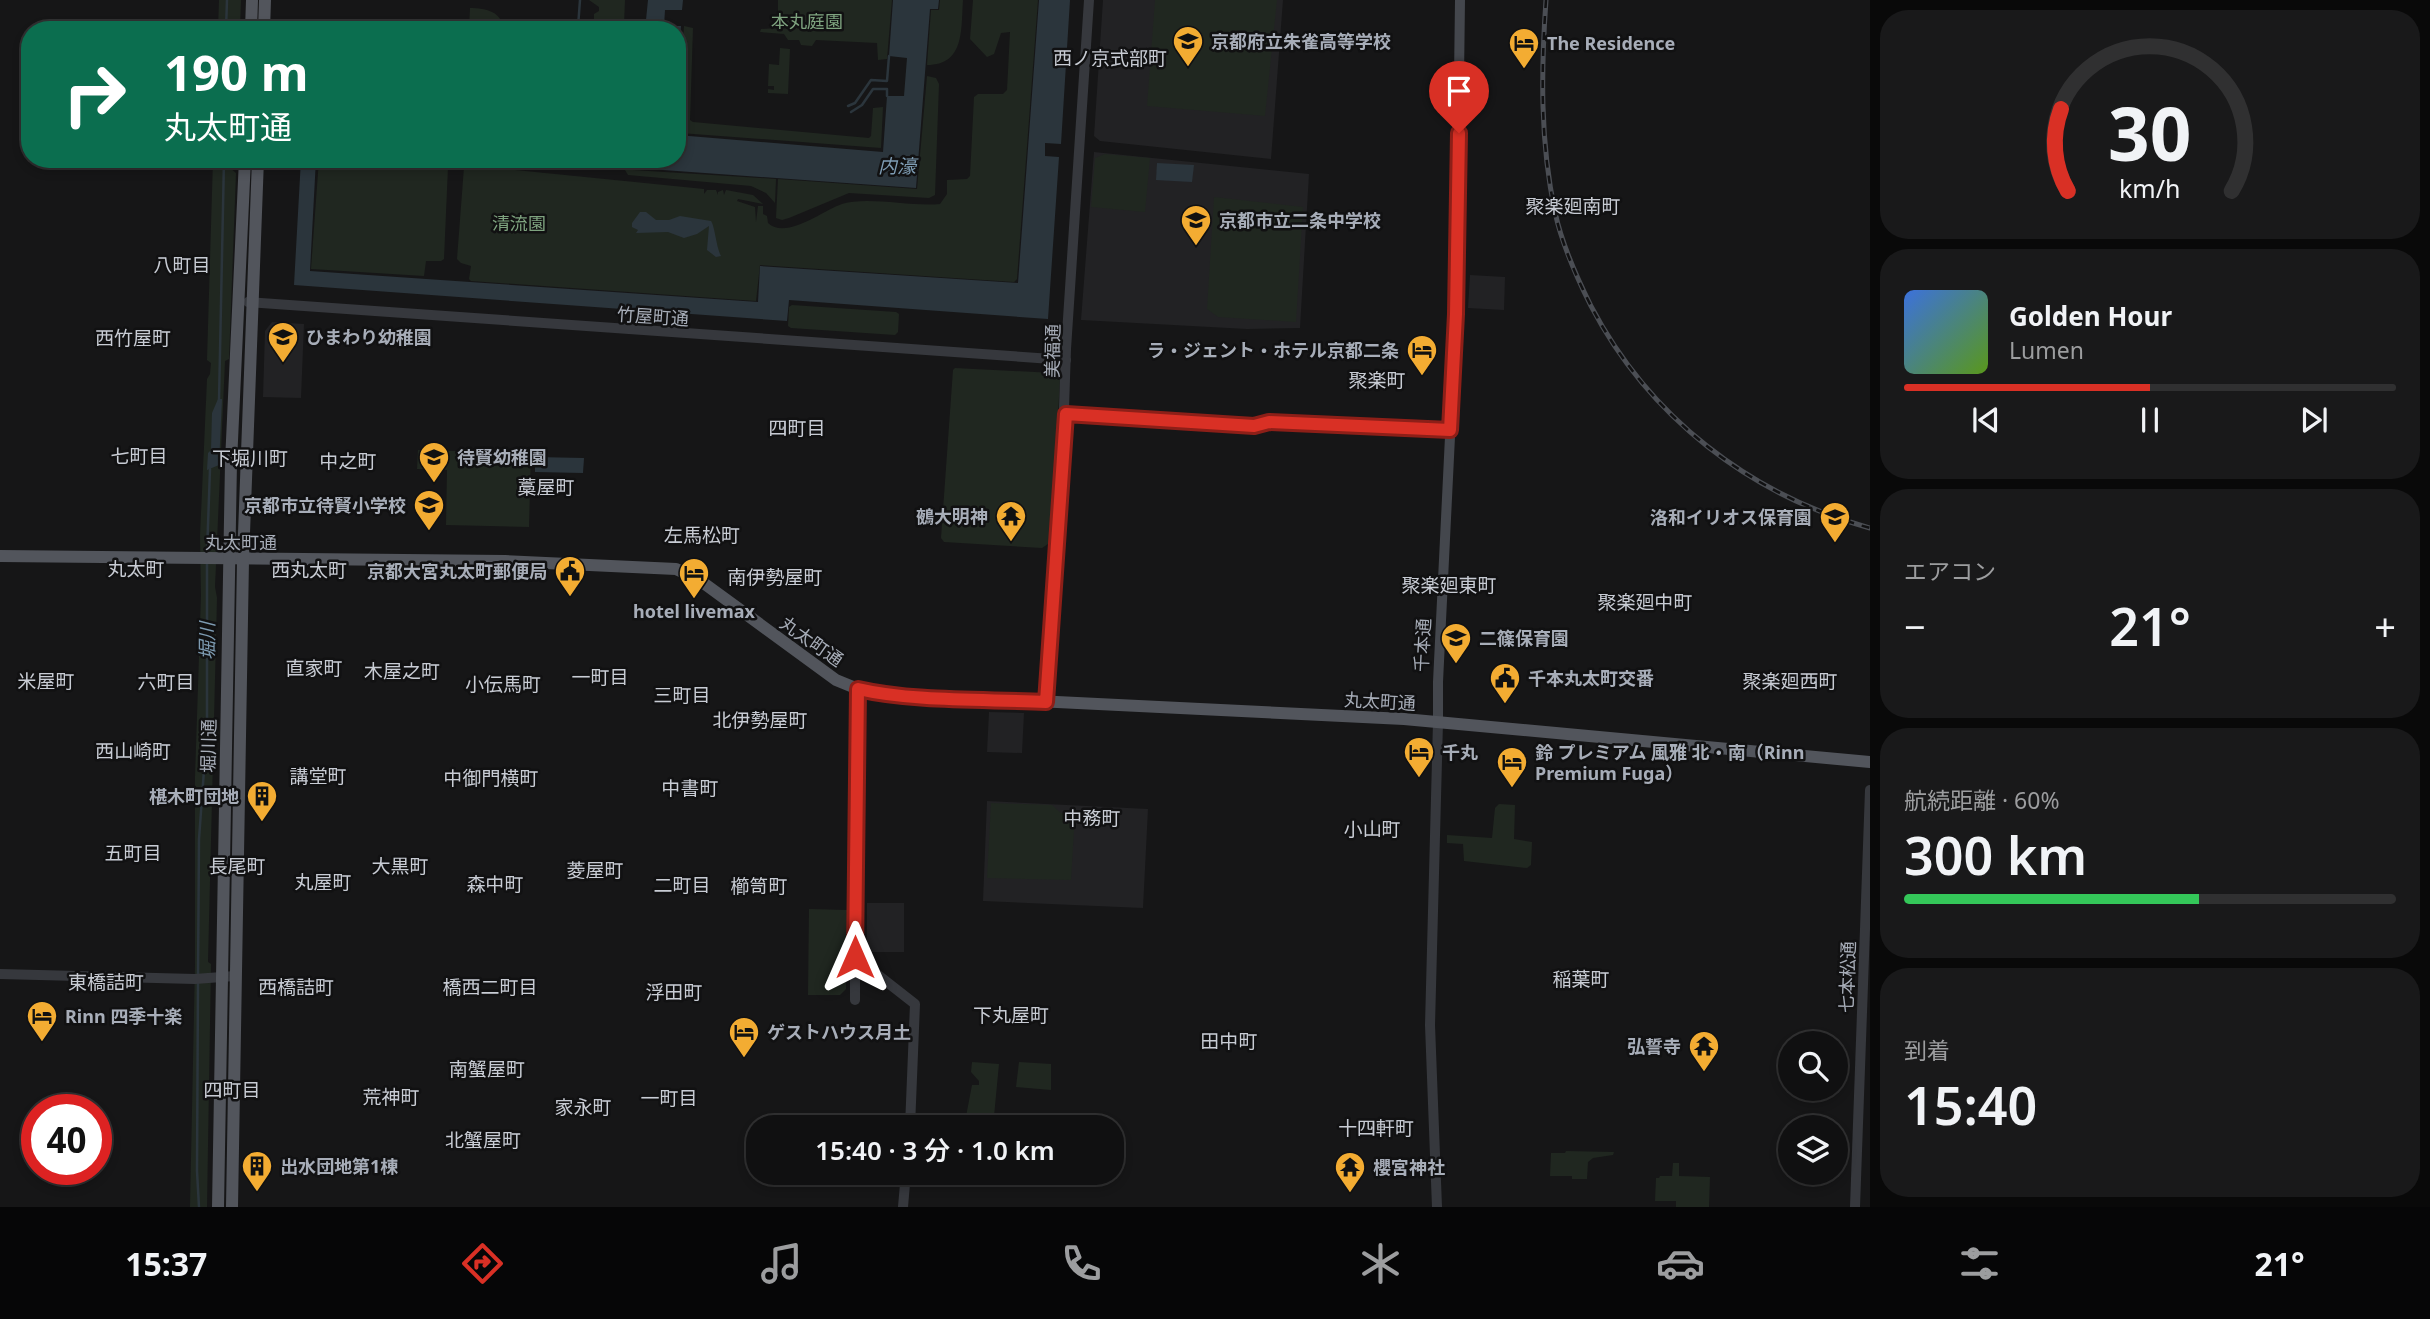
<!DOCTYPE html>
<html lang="ja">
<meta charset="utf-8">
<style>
:root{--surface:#101011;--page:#19191a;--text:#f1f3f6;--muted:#9c9d9f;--line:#303031;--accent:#d93025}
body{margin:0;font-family:"Noto Sans","Noto Sans JP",sans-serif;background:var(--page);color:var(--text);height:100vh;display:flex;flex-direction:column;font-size:26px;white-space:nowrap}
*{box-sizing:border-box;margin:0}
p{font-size:23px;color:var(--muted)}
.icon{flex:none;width:38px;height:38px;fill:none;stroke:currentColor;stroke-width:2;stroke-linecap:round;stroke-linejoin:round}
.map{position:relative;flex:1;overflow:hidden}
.details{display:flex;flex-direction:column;gap:10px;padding:10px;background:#090909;width:560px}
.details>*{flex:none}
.hud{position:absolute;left:21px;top:21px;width:665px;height:147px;border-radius:28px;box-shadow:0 4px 10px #0003,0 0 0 2px var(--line);background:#0b6e4f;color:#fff;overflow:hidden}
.controls{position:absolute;left:1778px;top:1031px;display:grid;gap:14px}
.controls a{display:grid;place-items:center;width:70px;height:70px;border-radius:50%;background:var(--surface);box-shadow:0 4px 10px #0003,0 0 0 2px var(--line);font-size:35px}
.speed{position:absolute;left:21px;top:1094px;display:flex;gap:14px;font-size:35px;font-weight:700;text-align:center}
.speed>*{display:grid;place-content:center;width:91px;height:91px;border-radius:50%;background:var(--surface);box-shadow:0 4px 10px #0003,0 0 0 2px var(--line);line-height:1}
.speed .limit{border:10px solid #d22;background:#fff;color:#111}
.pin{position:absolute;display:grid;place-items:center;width:60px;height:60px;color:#fff;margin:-72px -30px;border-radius:50% 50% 50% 0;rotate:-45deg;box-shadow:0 0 7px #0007}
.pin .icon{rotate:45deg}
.me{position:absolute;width:77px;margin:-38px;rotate:0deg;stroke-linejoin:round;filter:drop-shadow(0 0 5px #0008)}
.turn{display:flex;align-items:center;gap:24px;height:147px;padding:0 28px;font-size:32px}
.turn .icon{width:91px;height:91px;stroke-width:2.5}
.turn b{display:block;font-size:49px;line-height:60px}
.big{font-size:52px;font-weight:600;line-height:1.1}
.details .tile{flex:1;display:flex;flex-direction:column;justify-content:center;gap:10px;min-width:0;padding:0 24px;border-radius:28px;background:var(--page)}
.details .dial{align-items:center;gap:0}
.dial svg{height:182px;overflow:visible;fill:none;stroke:var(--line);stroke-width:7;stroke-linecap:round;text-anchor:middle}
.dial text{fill:var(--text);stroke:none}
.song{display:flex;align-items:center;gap:21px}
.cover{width:84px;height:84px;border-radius:10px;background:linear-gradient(135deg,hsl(220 70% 55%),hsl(90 70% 35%))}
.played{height:7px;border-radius:4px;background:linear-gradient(90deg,var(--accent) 50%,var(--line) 50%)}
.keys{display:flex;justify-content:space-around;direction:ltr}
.heat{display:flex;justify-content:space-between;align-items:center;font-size:38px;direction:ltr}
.charge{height:10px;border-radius:5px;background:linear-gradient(90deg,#34c759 60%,var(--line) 0)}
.trip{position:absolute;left:746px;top:1115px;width:378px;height:70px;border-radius:28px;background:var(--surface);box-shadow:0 4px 10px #0003,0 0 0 2px var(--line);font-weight:600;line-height:70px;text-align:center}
.tabs{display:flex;height:112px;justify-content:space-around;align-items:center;background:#060607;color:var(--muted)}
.tabs .icon{width:49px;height:49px}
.tabs .selected{color:var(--accent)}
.tabs b{font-size:32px;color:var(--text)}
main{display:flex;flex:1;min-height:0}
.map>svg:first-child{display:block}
.built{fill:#222224}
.green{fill:#202720}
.water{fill:#2b353c}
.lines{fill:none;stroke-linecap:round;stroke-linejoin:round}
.stream{stroke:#2b353c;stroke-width:2.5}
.tertiary{stroke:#36383d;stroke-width:10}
.secondary{stroke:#44474d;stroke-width:10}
.primary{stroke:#52555c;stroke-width:12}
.rail-casing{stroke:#4b4e54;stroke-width:5}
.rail{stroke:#111112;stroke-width:2.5;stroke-dasharray:8;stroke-linecap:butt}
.route-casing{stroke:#8d1f18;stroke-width:18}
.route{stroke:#d93025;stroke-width:12}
.labels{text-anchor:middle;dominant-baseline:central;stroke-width:5;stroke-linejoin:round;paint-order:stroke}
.park-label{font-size:18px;fill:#7ea37f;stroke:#111112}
.poi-label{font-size:18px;font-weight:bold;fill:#a7adb8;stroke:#111112;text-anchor:start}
.street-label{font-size:18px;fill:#a7adb8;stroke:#111112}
.neighbourhood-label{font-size:19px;fill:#c8ccd4;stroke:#111112}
.water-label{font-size:19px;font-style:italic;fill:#7e9cb3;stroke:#111112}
</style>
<main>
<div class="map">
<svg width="1870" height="1207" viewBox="0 0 1870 1207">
<rect width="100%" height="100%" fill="#161617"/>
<!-- built -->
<g class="built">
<polygon points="1103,0 1283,0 1271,159 1100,141 1094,136"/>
<polygon points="1094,152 1309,174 1300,328 1247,329 1081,320"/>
<polygon points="1470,275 1505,277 1504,310 1468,308"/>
<polygon points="272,322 304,324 301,398 263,397 265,331"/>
<polygon points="989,712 1024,713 1022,753 987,752"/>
<polygon points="987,801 1148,809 1143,908 983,901"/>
<rect x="867" y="903" width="37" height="49"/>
</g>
<!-- green -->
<g class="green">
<polygon points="219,0 241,0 240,30 218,30"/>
<polygon points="589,0 625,0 624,25 621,30 594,30 594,14 599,11 599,7"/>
<polygon points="778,0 892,0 887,59 878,60 877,43 816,40 812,46 801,45 799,40 788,40 784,34 760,32 761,29 778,28"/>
<path d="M940,0H963C961,29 965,65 927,65L931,10H939Z"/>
<path d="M973,0H1038L1017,279L1014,282L760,265L756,301L471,281L469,279L471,266L461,263L457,259L464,167L467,165L704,189V194L707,190H716L718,195V192L723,190L724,195L726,190L753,195L763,204L738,199L737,201L755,207L756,222L758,206H763V214L767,216L768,223C786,240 822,211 842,204C868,196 911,207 940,204L947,194V180L967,179L970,176L974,97L978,94H1003L1007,90L1010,32L1001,33L994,54L987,57L970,39Z"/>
<polygon points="1155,0 1277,0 1265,116 1147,106"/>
<path d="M470,8C486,8 503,12 503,30H469Z"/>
<polygon points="684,26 693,28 690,120 693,122 869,138 871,136 873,108 883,107 881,148 680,133 677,130"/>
<polygon points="780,48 790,49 788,94 768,93 768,89 774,90 774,86 768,86 769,64 779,65"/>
<polygon points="927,76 936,78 939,84 935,195 929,198 849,193 789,218 782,220 776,218 778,179 917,189"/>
<polygon points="1105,154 1150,158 1145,212 1091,207 1095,158"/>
<polygon points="213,159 230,159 230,168 236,173 229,359 225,361 215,587 217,598 208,962 211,964 207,1207 190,1207 195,964 195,777 201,595 200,536 207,379 210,374 211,363 207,360"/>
<polygon points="319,159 336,159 336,168 370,170 377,167 379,159 444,162 448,167 444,259 441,261 426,261 424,276 311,269"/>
<polygon points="626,159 633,159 633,170 776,179 775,203 766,193 751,186 628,175 625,170"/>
<polygon points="1214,197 1303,207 1296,322 1218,317 1207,309"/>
<polygon points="792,305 896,312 899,314 898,332 895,335 791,328 788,326 789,307"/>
<polygon points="955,368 1054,373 1060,379 1051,542 1042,548 944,542 941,538 953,370"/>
<polygon points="418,450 531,453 529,527 446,525 447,470 417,469"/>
<polygon points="991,803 1052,805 1061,813 1075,814 1071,880 987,878"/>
<polygon points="1499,804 1515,805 1514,839 1532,842 1531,865 1527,868 1464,861 1463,844 1447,843 1447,835 1492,838 1495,808"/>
<polygon points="809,909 847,910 846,989 840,995 808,995"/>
<polygon points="972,1062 999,1064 993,1127 964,1127 972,1085 979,1085 979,1081 971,1072"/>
<polygon points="1019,1062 1051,1064 1051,1090 1016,1087"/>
<polygon points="1566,1151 1614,1152 1613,1155 1593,1158 1588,1162 1587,1179 1572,1179 1572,1176 1550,1176 1551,1153 1565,1153"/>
<polygon points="1673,1163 1679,1163 1679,1176 1710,1177 1709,1207 1676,1207 1676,1201 1655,1201 1656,1178 1659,1178 1660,1176 1672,1176"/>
</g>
<!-- water -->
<g class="water">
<polygon points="648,0 683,0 682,10 665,10 664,26 681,26 677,78 677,30 645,30"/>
<polygon points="893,0 939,0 938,9 930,9 916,188 635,168 636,159 677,159 677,135 883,152 887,96 904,96 907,58 889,56"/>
<polygon points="1039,0 1070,0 1061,144 1045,143 1045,156 1059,157 1048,319 789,300 787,321 294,285 301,159 316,159 310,271 758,302 760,266 1018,283"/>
<polygon points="1157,163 1194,165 1192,182 1156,180"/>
<path d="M640,212H646L656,220H669L680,216L711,221C715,227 716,246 721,256L716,257L707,250L709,226L697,234L684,238L668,232L636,233L638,230L632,227V223Z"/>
<polygon points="218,399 222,399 219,465 207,470 208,453 211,450 212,413"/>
<polygon points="535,457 584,458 583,473 535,472"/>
</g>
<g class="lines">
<!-- stream -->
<g class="stream">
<polyline points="578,27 580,0"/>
<polyline points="226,30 227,0"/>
<polyline points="848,106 855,103 871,80 887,81 889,56"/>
<polyline points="851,112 862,105 873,89 887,89 887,96"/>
<polyline points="219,401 224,159"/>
<polyline points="207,553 210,469"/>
<polyline points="198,976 199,839 207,729 207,564"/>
<polyline points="198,983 197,1171 199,1207"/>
</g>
<!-- tertiary -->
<g class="tertiary">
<polyline points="248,302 1066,360"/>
<polyline points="1066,414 1254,426 1269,422 1450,430"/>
<polyline points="858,689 855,957 915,1004 910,1127"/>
<polyline points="1046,702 1061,496 1066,349 1089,0"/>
<polyline points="855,957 855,1000"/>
<polyline points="0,974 195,979 235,976"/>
<polyline points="903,1207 906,1172"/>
<polyline points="1437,1207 1430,1025 1438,722"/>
<polyline points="1855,1207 1870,790"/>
</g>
<!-- secondary -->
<polyline class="secondary" points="1438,722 1438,682 1456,314 1460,0"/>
<!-- primary -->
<g class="primary">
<polyline points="251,30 252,0"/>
<polyline points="264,30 265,0"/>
<polyline points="0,556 505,561 676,569 698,579 836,680 858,689 873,693 1404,719 1870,762"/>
<polyline points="218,1207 231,462 245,159"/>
<polyline points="232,1207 243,560 258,159"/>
</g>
<!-- rail casing -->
<g class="rail-casing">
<path id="rail" d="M1546,0C1541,71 1540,142 1555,212C1562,245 1576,276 1591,306C1649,417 1750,495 1870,528"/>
</g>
<!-- rail -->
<use href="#rail" class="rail"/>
</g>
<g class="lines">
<!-- route casing -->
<g class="route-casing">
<path id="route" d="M855,957L858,689C914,702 988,699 1046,702L1066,414L1254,426L1269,422L1450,430L1456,314L1459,133"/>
</g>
<!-- route -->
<use href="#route" class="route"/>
</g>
<!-- icons -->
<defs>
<g id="school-pin" transform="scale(1.575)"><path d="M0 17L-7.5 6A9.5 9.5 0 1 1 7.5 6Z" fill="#f3ac32" stroke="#111112"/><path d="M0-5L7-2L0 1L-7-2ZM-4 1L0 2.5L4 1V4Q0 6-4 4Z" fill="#111"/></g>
<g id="hotel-pin" transform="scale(1.575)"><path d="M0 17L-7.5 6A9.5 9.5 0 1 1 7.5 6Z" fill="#f3ac32" stroke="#111112"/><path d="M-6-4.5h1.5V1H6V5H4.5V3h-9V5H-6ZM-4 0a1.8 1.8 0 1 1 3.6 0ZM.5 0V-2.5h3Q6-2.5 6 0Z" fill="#111"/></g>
<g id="temple-pin" transform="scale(1.575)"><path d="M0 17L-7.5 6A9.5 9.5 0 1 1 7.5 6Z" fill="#f3ac32" stroke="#111112"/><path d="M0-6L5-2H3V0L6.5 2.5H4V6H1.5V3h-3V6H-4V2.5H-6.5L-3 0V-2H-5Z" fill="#111"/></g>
<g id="civic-pin" transform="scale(1.575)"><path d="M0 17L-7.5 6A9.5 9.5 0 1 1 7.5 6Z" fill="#f3ac32" stroke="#111112"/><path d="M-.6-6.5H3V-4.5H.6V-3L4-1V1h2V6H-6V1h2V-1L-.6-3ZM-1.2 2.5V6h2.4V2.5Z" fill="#111"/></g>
<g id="building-pin" transform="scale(1.575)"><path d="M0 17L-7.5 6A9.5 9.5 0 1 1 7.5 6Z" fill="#f3ac32" stroke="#111112"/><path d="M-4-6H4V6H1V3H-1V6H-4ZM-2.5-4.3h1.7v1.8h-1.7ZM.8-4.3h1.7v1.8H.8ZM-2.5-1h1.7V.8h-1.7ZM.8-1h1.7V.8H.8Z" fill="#111"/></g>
</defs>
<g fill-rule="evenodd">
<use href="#school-pin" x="1188" y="41"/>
<use href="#hotel-pin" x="1524" y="43"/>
<use href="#school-pin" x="1196" y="220"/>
<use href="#school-pin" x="283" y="337"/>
<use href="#hotel-pin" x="1422" y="350"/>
<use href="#school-pin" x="434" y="457"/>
<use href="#school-pin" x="429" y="505"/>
<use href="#temple-pin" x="1011" y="516"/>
<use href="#school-pin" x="1835" y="517"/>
<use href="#civic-pin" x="570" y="571"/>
<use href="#hotel-pin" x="694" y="573"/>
<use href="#school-pin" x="1456" y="638"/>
<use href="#civic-pin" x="1505" y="678"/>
<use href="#hotel-pin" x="1419" y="752"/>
<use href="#hotel-pin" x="1512" y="762"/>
<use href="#building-pin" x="262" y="796"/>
<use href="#hotel-pin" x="42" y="1016"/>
<use href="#hotel-pin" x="744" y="1032"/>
<use href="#temple-pin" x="1704" y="1046"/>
<use href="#building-pin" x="257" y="1166"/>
<use href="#temple-pin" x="1350" y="1167"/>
</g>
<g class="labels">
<!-- park labels -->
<g class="park-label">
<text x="807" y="21">本丸庭園</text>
<text x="519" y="223">清流園</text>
</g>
<!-- poi labels -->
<g class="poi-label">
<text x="1211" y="41">京都府立朱雀高等学校</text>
<text x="1547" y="43">The Residence</text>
<text x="1219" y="220">京都市立二条中学校</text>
<text x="306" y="337">ひまわり幼稚園</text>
<text x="1399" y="350" text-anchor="end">ラ・ジェント・ホテル京都二条</text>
<text x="457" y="457">待賢幼稚園</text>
<text x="406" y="505" text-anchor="end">京都市立待賢小学校</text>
<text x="988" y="516" text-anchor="end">鵺大明神</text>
<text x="1812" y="517" text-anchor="end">洛和イリオス保育園</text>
<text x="547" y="571" text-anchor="end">京都大宮丸太町郵便局</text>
<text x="694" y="611" text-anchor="middle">hotel livemax</text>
<text x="1479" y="638">二篠保育園</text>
<text x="1528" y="678">千本丸太町交番</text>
<text x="1442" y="752">千丸</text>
<text x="1535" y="752">鈴 プレミアム 風雅 北・南（Rinn<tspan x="1535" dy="21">Premium Fuga）</tspan></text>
<text x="239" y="796" text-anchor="end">椹木町団地</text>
<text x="65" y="1016">Rinn 四季十楽</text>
<text x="767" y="1032">ゲストハウス月土</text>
<text x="1681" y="1046" text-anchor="end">弘誓寺</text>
<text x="280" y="1166">出水団地第1棟</text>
<text x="1373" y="1167">櫻宮神社</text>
</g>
<!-- street labels -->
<g class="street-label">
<text transform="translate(653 316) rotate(4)">竹屋町通</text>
<text transform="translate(1052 351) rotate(-89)">美福通</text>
<text x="241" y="542">丸太町通</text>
<text transform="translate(812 641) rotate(35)">丸太町通</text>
<text transform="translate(1422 645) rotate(-87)">千本通</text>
<text transform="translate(1380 701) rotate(3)">丸太町通</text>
<text transform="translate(208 746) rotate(-89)">堀川通</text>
<text transform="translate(1847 977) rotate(-88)">七本松通</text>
</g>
<!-- neighbourhood labels -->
<g class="neighbourhood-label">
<text x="1110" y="58">西ノ京式部町</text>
<text x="1573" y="206">聚楽廻南町</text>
<text x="182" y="265">八町目</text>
<text x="133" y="338">西竹屋町</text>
<text x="1377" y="380">聚楽町</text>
<text x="797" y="428">四町目</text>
<text x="139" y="456">七町目</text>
<text x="250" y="458">下堀川町</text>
<text x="348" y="461">中之町</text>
<text x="546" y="487">藁屋町</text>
<text x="702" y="535">左馬松町</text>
<text x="136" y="569">丸太町</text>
<text x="309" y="570">西丸太町</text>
<text x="775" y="577">南伊勢屋町</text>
<text x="1449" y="585">聚楽廻東町</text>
<text x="1645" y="602">聚楽廻中町</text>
<text x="314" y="668">直家町</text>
<text x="402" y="671">木屋之町</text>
<text x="600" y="677">一町目</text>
<text x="46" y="681">米屋町</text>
<text x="1790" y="681">聚楽廻西町</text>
<text x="166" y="682">六町目</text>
<text x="503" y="684">小伝馬町</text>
<text x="682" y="695">三町目</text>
<text x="760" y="720">北伊勢屋町</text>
<text x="133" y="751">西山崎町</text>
<text x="318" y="776">講堂町</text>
<text x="491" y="778">中御門横町</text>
<text x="690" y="788">中書町</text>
<text x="1092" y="818">中務町</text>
<text x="1372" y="829">小山町</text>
<text x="133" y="853">五町目</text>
<text x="237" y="866">長尾町</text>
<text x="400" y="866">大黒町</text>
<text x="595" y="870">菱屋町</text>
<text x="323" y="882">丸屋町</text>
<text x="495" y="884">森中町</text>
<text x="682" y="885">二町目</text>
<text x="759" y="886">櫛笥町</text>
<text x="1581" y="979">稲葉町</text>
<text x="106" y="982">東橋詰町</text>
<text x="296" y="987">西橋詰町</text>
<text x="490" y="987">橋西二町目</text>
<text x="674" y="992">浮田町</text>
<text x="1011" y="1015">下丸屋町</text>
<text x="1229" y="1041">田中町</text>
<text x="487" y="1069">南蟹屋町</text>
<text x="232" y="1090">四町目</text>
<text x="391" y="1097">荒神町</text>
<text x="669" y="1098">一町目</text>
<text x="583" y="1107">家永町</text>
<text x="1376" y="1128">十四軒町</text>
<text x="483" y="1140">北蟹屋町</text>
</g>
<!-- water labels -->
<g class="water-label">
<text x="897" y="166">内濠</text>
<text transform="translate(207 641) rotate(-90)">堀川</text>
</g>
</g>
</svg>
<div class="controls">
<a><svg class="icon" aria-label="search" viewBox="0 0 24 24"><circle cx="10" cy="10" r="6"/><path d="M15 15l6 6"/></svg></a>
<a><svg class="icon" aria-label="layers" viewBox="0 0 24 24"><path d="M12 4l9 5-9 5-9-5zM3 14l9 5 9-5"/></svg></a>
</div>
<div class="speed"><div class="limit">40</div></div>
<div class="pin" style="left:1459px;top:133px;background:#d93025"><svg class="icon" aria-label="arrive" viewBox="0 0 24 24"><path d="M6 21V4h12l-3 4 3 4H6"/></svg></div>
<svg class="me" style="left:855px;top:957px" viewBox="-20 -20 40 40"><path d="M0-17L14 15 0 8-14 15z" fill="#d93025" stroke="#fff" stroke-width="4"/></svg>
<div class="trip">15:40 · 3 分 · 1.0 km</div>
<div class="hud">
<div class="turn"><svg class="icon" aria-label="right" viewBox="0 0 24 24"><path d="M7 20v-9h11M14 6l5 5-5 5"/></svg><div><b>190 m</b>丸太町通</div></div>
</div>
</div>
<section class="details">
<div class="tile dial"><svg viewBox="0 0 100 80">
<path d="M14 69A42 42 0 1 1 86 69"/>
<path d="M14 69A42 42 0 0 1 11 33" stroke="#d93025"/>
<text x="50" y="56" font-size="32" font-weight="700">30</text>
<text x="50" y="72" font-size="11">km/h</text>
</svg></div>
<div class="tile">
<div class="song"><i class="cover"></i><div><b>Golden Hour</b><p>Lumen</p></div></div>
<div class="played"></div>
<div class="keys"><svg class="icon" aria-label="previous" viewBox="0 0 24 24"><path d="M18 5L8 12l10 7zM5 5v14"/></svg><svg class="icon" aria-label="pause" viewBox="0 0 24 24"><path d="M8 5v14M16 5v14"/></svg><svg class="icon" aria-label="next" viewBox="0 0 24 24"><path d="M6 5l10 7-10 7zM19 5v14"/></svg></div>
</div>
<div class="tile"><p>エアコン</p>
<div class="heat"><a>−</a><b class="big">21°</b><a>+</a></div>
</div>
<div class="tile"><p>航続距離 · 60%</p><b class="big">300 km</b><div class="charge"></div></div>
<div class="tile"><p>到着</p><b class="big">15:40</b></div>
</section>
</main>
<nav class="tabs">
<b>15:37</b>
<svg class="icon selected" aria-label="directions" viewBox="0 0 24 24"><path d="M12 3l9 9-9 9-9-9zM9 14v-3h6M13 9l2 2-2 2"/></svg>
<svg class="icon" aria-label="music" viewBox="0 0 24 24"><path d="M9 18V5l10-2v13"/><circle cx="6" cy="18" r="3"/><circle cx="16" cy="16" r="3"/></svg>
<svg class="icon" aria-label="phone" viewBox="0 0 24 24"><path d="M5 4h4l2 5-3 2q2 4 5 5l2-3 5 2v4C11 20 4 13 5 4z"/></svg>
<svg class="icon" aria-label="climate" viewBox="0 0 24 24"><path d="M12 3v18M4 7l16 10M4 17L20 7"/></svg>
<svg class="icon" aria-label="car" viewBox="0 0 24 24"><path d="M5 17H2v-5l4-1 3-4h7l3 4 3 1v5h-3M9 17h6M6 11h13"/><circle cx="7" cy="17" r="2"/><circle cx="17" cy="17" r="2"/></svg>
<svg class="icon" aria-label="filters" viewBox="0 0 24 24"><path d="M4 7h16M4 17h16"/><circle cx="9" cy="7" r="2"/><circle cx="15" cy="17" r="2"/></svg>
<b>21°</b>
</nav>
